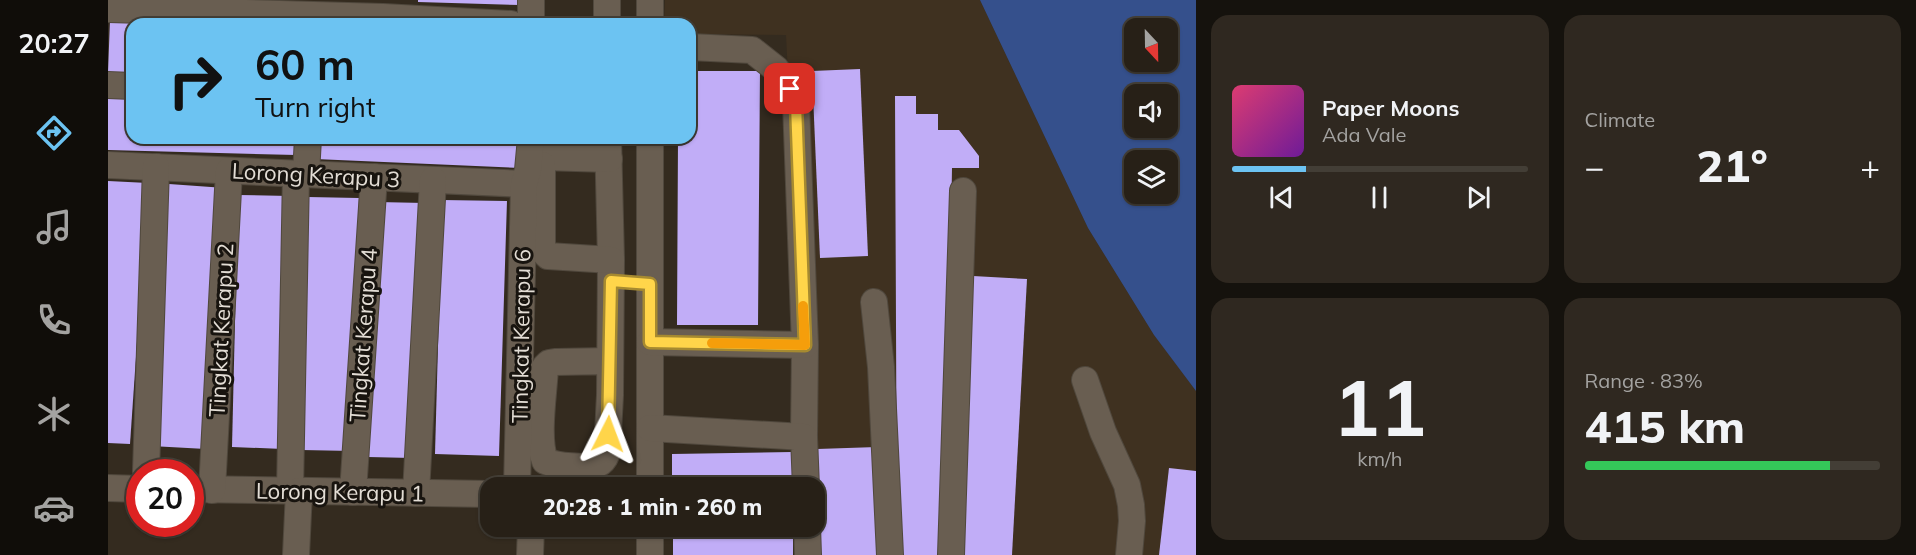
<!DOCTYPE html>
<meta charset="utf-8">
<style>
:root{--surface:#272017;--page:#2f2820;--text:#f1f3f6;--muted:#a4a3a1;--line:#433e36;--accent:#6cc3f2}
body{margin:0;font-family:Mulish,sans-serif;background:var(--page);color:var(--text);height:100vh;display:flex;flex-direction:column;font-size:22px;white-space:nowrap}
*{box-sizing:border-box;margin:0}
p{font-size:20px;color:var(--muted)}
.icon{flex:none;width:33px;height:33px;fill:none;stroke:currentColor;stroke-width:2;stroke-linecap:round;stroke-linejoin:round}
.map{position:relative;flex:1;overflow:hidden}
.details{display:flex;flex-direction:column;gap:15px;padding:15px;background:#15120d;width:720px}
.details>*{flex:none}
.top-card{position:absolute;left:18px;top:18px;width:570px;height:126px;border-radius:18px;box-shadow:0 2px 4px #0004,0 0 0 2px var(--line);background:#6cc3f2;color:#111;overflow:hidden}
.needle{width:39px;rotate:158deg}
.fabs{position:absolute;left:1016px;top:18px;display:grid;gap:12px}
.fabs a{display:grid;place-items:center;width:54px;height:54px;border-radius:12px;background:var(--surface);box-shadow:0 2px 4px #0004,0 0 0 2px var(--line);font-size:30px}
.speed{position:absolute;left:18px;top:459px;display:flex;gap:12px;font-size:30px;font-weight:700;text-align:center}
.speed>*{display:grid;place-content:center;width:78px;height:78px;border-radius:50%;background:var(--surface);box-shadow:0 2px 4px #0004,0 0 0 2px var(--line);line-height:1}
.speed .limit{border:9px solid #d22;background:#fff;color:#111}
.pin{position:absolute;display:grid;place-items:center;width:51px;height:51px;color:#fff;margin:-26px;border-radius:12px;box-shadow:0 3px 9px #0006}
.me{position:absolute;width:66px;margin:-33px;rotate:3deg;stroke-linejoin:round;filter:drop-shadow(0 0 4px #0008)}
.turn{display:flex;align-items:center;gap:21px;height:126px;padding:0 30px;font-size:27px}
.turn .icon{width:78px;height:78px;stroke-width:2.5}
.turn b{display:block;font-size:42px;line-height:51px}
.big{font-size:45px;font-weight:800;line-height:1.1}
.details .widget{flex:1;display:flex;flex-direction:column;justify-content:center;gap:9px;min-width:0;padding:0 21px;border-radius:18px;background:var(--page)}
.details .dial{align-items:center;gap:0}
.dial b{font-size:78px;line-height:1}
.song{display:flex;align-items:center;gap:18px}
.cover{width:72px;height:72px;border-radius:9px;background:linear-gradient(135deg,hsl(340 70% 55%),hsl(280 70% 35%))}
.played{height:6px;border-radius:3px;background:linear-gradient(90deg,var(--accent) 25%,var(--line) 25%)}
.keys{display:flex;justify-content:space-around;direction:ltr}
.heat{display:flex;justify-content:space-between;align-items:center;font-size:33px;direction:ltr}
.charge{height:9px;border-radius:4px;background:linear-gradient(90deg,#34c759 83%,var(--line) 0)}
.details .tiles{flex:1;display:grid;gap:15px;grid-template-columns:repeat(2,1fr)}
.trip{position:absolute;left:372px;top:477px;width:345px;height:60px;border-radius:18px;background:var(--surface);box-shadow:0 2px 4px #0004,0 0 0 2px var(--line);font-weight:800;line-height:60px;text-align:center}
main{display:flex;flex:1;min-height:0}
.tabs{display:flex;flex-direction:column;width:108px;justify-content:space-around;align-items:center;background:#100d09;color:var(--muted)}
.tabs .icon{width:42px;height:42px}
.tabs .selected{color:var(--accent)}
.tabs b{font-size:27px;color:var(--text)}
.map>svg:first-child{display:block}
.built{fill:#3f3120}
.water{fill:#35508c;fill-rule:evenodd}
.building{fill:#c1adf7}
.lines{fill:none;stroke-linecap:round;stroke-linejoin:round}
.minor-casing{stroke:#50483d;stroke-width:28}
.minor{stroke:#695e51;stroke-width:26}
.route-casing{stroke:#a68a30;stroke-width:15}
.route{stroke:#ffd54a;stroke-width:10}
.slow{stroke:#f59e0b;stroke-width:10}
.labels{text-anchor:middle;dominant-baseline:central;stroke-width:6;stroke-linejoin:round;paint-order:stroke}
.street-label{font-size:22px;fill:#e3ddd5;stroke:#18140f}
</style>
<main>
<nav class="tabs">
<b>20:27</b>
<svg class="icon selected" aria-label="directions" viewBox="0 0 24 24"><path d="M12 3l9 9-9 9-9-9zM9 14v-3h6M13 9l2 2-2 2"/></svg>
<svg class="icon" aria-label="music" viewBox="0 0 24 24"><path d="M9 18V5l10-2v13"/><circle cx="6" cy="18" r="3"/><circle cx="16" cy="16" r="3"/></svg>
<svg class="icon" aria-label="phone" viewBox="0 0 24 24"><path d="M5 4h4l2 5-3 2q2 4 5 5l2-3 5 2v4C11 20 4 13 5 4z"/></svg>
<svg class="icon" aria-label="climate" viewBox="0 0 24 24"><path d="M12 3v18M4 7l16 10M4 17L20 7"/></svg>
<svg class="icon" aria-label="car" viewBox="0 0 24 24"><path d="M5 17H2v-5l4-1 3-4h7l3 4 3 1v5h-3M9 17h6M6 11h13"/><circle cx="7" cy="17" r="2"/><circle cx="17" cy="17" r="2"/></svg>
</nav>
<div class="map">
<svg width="1088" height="555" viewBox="0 0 1088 555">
<rect width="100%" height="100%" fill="#342b1f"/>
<!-- built -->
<polygon class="built" points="557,0 872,0 980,228 1046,335 1088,391 1088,555 704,555 706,488 701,487 678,35 582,34 582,24 556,24"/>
<!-- water -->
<path class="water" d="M872,0H1088V391L1046,335L980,228ZM1026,28H1059V62H1026ZM1026,94H1059V128H1026ZM1026,160H1059V194H1026Z"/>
<!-- building -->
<g class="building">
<polygon points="310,0 412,0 412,5 310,2"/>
<polygon points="2,20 58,22 58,24 24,24 24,73 0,72"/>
<polygon points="752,69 760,256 712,258 704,71"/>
<polygon points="582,71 652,71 650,325 569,325 570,138 582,138"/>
<polygon points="787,96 808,96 808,114 830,114 830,130 851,130 871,156 871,168 844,168 840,401 833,555 789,555"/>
<polygon points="0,98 24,99 24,138 189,138 188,155 0,150"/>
<polygon points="208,138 415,138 413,168 207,159"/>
<polygon points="0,181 40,183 22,444 0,443"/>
<polygon points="61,184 117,188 98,449 43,446"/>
<polygon points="130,195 182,196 175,449 124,447"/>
<polygon points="200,197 251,198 245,451 193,450"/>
<polygon points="334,200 399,201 391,456 327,454"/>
<polygon points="269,202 317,203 304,458 260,457"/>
<polygon points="865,276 919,279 904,555 850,555"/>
<polygon points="769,447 772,555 711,555 709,449"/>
<polygon points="684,452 684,488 564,488 564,454"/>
<polygon points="1061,468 1088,471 1088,555 1051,555"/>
<rect x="565" y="526" width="120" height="29"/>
</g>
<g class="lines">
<!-- minor casing -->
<g class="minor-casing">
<g id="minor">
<polyline points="499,0 499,24"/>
<polyline points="542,0 542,24"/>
<polyline points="0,9 275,17 403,24"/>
<polyline points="423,24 423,0"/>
<polyline points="582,47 644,50 668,69 682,89 688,104 697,345 696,437"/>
<polyline points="0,85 24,86"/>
<path d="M500,138L503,260L502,395L499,453C497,458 495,462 490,464C478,469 448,466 437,461C428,438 436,392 437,367L441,363L447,362L502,361"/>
<polyline points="542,138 542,488"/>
<polyline points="434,157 501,159"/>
<polyline points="0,165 416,184"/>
<polyline points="434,165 434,246 436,252 440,256 503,260"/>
<polyline points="198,174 200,138"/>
<polyline points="766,302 773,367 782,555"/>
<polyline points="542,342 697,345"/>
<polyline points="977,380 995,432 1019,485 1023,505 1024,521 1021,555"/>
<polyline points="542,428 696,437 698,488"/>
<polyline points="38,472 48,167"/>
<polyline points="0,488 32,489"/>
<polyline points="409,488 416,184 420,170 423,138"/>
<polyline points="82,489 382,494"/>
<polyline points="104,490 121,171"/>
<polyline points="182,491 188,174"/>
<polyline points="245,492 266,177"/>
<polyline points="308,493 325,180"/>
<polyline points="699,526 700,555"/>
<polyline points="188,555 191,491"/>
<polyline points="422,555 423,526"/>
<polyline points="542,555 542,526"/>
<polyline points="843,555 855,191"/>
</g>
</g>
<!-- minor -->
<use href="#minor" class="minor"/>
</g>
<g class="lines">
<!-- route casing -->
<g class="route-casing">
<polyline id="route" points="500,434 503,281 542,284 542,342 697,345 688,104 682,89"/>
</g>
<!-- route -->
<use href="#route" class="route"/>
<!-- slow -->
<polyline class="slow" points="604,343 697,345 695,306"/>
</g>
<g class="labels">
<!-- street labels -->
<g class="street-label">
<text transform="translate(208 175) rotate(3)">Lorong Kerapu 3</text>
<text transform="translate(113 330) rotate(-87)">Tingkat Kerapu 2</text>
<text transform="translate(255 335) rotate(-86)">Tingkat Kerapu 4</text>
<text transform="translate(413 336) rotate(-89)">Tingkat Kerapu 6</text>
<text transform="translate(232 492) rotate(1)">Lorong Kerapu 1</text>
</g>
</g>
</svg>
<div class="fabs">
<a><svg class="needle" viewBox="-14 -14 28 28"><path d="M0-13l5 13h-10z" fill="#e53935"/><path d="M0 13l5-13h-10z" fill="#a4a3a1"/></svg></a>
<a><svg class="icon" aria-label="sound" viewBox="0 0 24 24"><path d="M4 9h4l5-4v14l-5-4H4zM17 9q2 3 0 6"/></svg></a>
<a><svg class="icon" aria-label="layers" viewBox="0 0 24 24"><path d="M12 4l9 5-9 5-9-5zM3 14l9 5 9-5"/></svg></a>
</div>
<div class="speed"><div class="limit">20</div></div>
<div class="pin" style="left:682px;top:89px;background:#d93025"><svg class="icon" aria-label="arrive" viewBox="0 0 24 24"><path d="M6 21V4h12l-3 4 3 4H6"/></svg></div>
<svg class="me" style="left:500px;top:434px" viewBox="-20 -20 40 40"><path d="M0-17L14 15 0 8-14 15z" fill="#ffd54a" stroke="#fff" stroke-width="4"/></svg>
<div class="trip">20:28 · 1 min · 260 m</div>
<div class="top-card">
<div class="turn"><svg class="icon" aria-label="right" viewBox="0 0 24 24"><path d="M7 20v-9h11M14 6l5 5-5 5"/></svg><div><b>60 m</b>Turn right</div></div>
</div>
</div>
<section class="details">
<div class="tiles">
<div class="widget">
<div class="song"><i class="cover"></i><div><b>Paper Moons</b><p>Ada Vale</p></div></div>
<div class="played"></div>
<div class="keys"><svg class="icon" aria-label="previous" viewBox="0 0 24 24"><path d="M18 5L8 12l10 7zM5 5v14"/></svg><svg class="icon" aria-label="pause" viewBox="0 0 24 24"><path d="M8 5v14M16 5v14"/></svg><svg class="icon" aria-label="next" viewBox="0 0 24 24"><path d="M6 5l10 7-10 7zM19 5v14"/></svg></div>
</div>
<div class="widget"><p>Climate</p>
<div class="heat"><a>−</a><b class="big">21°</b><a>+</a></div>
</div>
<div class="widget dial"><b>11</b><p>km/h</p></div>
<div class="widget"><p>Range · 83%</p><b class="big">415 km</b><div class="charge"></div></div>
</div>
</section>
</main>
